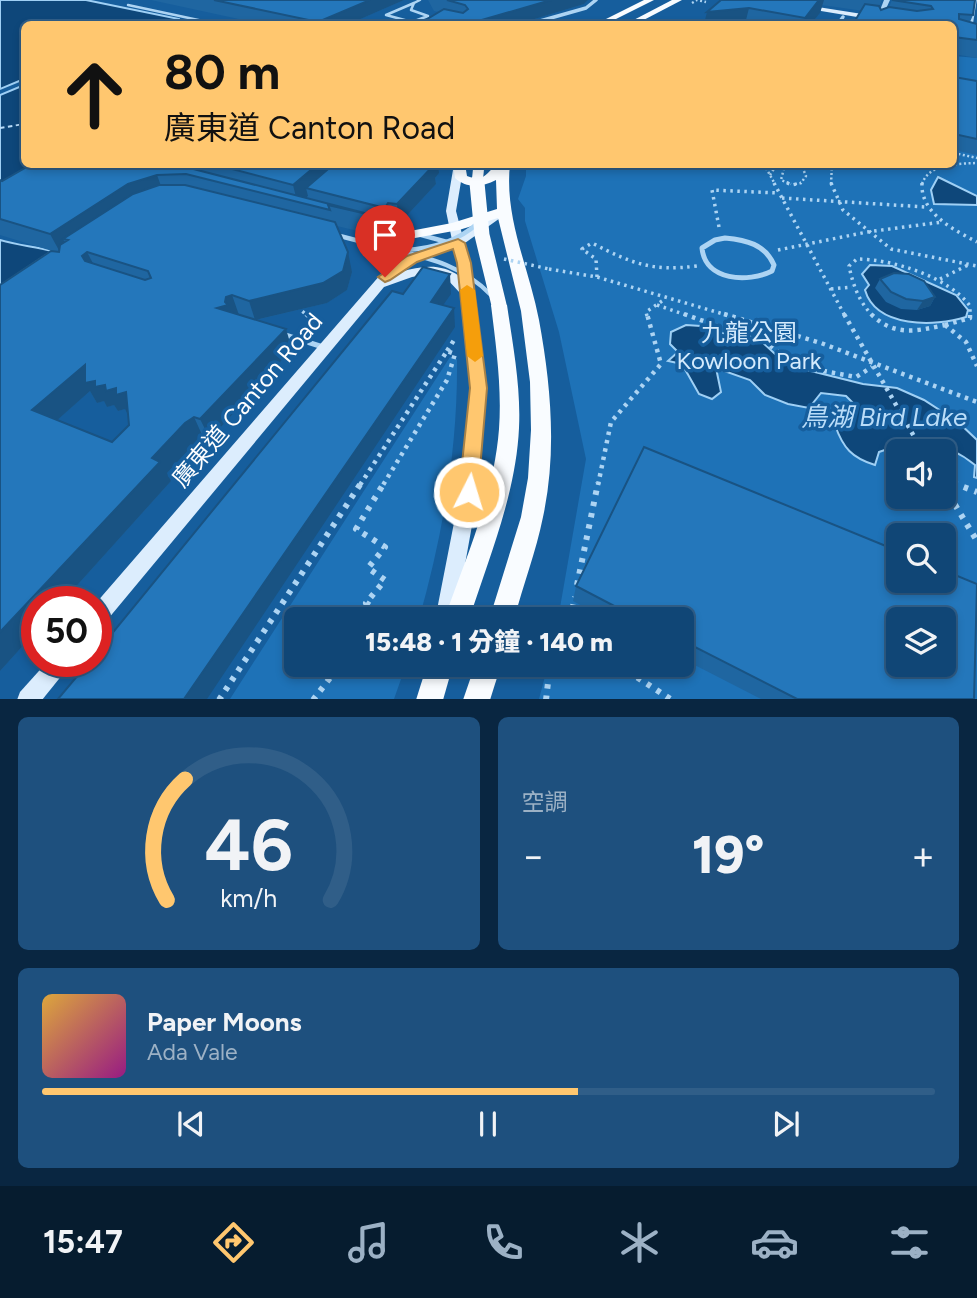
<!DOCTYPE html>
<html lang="zh-TW">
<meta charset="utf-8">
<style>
:root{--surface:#104676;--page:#1e507e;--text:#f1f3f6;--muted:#9cb1c5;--line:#305e88;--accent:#ffc76f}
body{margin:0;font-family:Figtree,"Noto Sans TC",sans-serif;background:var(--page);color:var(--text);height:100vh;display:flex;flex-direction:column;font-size:26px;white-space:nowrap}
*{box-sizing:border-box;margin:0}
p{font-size:23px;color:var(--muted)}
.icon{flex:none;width:38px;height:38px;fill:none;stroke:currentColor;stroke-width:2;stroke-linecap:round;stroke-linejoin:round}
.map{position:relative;height:699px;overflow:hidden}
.drawer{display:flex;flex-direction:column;gap:18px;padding:18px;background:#092641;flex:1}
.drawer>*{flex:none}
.guide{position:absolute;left:21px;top:21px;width:936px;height:147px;border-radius:10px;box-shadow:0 4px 10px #0003,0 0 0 2px var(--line);background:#ffc76f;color:#111;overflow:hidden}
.fabs{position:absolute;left:886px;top:439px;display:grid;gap:14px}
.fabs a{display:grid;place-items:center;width:70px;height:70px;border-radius:10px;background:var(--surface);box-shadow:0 4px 10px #0003,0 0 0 2px var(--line);font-size:35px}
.speed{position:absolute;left:21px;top:586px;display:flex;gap:14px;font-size:35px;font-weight:700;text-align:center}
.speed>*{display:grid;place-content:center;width:91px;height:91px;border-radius:50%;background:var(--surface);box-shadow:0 4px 10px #0003,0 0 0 2px var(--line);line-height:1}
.speed .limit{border:10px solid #d22;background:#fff;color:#111}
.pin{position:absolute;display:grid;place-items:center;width:60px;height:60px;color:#fff;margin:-72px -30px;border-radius:50% 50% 50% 0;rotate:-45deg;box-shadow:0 0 7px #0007}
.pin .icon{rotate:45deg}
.me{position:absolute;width:77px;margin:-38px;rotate:5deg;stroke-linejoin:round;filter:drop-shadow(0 0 5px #0008)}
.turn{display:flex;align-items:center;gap:24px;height:147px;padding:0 28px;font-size:32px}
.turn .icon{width:91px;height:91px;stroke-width:2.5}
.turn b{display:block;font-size:49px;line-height:60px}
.big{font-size:52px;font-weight:800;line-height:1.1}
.drawer .tile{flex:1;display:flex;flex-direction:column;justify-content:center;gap:10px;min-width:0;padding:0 24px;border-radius:10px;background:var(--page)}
.drawer .dial{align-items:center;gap:0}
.dial svg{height:182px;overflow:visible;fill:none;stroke:var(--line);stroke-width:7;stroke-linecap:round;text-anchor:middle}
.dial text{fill:var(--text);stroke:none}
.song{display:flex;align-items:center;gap:21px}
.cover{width:84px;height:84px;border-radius:10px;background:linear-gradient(135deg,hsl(40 70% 55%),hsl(310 70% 35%))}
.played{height:7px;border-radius:4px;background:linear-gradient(90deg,var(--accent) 60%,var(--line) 60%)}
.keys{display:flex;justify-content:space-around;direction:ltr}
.heat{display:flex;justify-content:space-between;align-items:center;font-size:38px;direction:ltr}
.drawer .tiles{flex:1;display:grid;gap:18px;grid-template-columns:1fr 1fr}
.tile:last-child{grid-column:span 2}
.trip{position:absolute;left:284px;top:607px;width:410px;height:70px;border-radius:10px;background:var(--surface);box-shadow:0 4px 10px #0003,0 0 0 2px var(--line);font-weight:800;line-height:70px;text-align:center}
.dock{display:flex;height:112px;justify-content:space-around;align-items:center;background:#061c2f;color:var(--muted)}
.dock .icon{width:49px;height:49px}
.dock .current{color:var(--accent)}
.dock b{font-size:32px;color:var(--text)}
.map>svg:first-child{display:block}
.green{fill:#1e72b7;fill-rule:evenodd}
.water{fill:#0e477a;stroke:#9fd0f5;stroke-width:2}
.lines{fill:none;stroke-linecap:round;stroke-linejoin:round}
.ferry{stroke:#baddf9;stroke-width:2;stroke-dasharray:4.5 3.5;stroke-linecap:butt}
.path-far3{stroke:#add4f3;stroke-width:2.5;stroke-dasharray:2 2.5;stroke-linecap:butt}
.path-far2{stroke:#add4f3;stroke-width:3.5;stroke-dasharray:2.5 4.5;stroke-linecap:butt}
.path-far1{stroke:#add4f3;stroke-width:4.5;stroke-dasharray:3.5 5;stroke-linecap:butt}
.path{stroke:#add4f3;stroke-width:6;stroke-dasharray:4.5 7;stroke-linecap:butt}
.service-far2{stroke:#add4f3;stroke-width:2.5}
.service-far1{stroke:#add4f3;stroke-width:4.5}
.service{stroke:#add4f3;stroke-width:5}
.pedestrian-far1{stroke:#add4f3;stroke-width:3.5}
.pedestrian{stroke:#add4f3;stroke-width:5}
.minor{stroke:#add4f3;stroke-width:3.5}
.tertiary{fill:#add4f3;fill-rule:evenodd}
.secondary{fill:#dcedfd;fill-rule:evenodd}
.primary{fill:#f9fcff;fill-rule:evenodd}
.path-bridge{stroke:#add4f3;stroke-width:3.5;stroke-dasharray:2.5 4.5;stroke-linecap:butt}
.service-bridge{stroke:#add4f3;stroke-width:4.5}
.primary-bridge-far1{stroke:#f9fcff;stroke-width:11}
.primary-bridge{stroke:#f9fcff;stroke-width:15}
.wall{fill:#1f66a1;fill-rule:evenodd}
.shaded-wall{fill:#195383}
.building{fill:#2477bb;stroke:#195383;stroke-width:2;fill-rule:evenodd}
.route{fill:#ffc76f;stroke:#a68148;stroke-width:2}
.slow{fill:#f59e0b}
.labels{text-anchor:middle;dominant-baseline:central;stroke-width:7;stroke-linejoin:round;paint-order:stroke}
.park-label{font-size:24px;fill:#d5ebfd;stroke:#165e9d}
.street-label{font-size:24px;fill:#fff;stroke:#165e9d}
.water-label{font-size:26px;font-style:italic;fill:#baddf9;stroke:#165e9d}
</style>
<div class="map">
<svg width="977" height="700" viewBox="0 0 977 700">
<rect width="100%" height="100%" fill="#165e9d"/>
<!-- green -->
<g class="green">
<path d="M954,56L977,58V699H539L548,665H681V620L558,619L586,459L559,332L525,221V208L518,199L526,176V165L954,164ZM898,452H943V497H898ZM898,536H943V581H898ZM898,620H943V665H898Z"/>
<path d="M450,357L457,359C458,448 443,534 419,619L296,620V665H406L394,699H230Z"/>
</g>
<!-- water -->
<g class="water">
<polygon points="0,0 86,0 179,19 179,21 195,24 24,24 24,79 0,89"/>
<polygon points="24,85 24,164 125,165 0,187 0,95"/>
<polygon points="938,177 977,196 977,205 934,204 931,190"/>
<path d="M0,240C19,246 35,246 52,251L0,286Z"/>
<path d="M870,265L892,266L956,295L968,310L966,317C935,327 876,328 865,290L869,285L862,274Z"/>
<path d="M686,325L701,326L721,333L759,339L775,354L803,369L863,384L897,388L924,400L958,422L977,440V478L974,477L975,465C944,440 916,438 879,452L875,465C852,458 843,448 835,425L841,417L852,413L855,405L846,396L821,393L809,408L788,404L765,395L750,380L716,368L721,392L712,399L699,394L682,364L668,361L678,352L670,344L671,332Z"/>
</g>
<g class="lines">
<!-- ferry -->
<polyline class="ferry" points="0,128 24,124"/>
<!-- path-far3 -->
<g class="path-far3">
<polyline points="692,3 697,0 706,2"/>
<polyline points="954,153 977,158"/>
<polyline points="768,164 766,168 775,184"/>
<polyline points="785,164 781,180 791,184"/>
<polyline points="770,175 777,164"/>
<polyline points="795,184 801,183 806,176 801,164"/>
<polyline points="831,184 832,164"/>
<path d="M922,184C929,163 958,164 977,163"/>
</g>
<!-- path-far2 -->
<g class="path-far2">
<polyline points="774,183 845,316"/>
<polyline points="787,183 792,185 801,183"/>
<polyline points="831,183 843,210 891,249 977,266"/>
<path d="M922,183C920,213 954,230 977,242"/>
<polyline points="782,198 926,207"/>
<polyline points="719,227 712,190 778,193"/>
<polyline points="778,250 867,232 942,222"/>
<polyline points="549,269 597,277 730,316"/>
<path d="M597,277L596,259L582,249L592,243C631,263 652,272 697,266"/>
<polyline points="940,279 968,265"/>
<polyline points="831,289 852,287"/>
<polyline points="657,305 689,316"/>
<polyline points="297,307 308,316"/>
<polyline points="647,316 646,312 665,299"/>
<path d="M873,316C859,302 853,285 849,266L857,259C892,259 949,277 970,306V316"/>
</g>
<!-- path-far1 -->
<g class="path-far1">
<polyline points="306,314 318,324"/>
<polyline points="684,314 731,331 758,335 778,352 813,369 856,377 872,367"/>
<polyline points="724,314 821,343 977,402"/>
<polyline points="844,314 923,452"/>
<path d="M871,314C894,337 917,331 945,325"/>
<polyline points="945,325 966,342 977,366"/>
<polyline points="945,325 970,318 970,314"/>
<polyline points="447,351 456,337"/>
<polyline points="943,479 958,485"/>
<polyline points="360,485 447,351 455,354 447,380 383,485"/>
<polyline points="598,485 611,422 661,364 647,314"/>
</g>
<!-- path -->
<g class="path">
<polyline points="953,483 977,492"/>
<polyline points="943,485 977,541"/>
<polyline points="577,585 598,483"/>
<polyline points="375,620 381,613 366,603 385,580 368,568 385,547 356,529 384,483"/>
<polyline points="570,620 575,597"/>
<polyline points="618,665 672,700"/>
<polyline points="219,700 361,483"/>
<polyline points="313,700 340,665"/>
<polyline points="546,700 550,665"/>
</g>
<!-- service-far2 -->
<g class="service-far2">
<polygon points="414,3 411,10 428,16 412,22 386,15"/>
<polyline points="414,3 420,0"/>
<polyline points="128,5 217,24"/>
</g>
<!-- service-far1 -->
<g class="service-far1">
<polyline points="392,227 447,242"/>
<polyline points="336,235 394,250"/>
</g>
<!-- service -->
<polyline class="service" points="282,334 323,347"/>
<!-- pedestrian-far1 -->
<polyline class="pedestrian-far1" points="533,23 586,8 596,0"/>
<!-- pedestrian -->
<g class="pedestrian">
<polyline points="374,229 387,233"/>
<path d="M725,238C746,240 765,244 774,265L772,271C748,283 705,281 702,248L715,240Z"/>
</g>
<!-- minor -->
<g class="minor">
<polyline points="838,24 843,17"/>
<polyline points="970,31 975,0"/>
</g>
<!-- tertiary -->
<polygon class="tertiary" points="884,0 890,0 880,22 875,23"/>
<!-- secondary -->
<g class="secondary">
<polygon points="805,5 875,16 878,18 875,20 803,8"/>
<path d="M454,164H464L456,211L462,234L501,209H509L510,211L465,243L470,263L485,388L478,492L455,620H435L460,492L471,388L461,294L445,277L429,274L412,277L384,287L103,625L96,628V603L381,274L408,256L452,240L446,211ZM454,247L459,276C441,263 421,266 401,272L416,262Z"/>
<polygon points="47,662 70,662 67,669 42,700 17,700 20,692"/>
</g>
<!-- primary -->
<g class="primary">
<polygon points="644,0 654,0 606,24 596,24"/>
<polygon points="672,0 682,0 636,24 626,24"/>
<path d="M453,164H465L467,176C486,184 487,170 498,164C502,163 506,164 510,164C504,219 529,267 539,320C551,385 557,452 543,517C536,552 523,585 514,620H489L521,517L528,478L531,430L530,382L521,311L498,218L459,230L415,238L408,234L410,231L452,223L497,209L496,180C482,187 467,189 455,178Z"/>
<path d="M499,300L507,305C513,346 521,387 519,428C516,494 489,557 469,620H444C466,557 494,495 499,429C502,387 496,346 491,305Z"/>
<polygon points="427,665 453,665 443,700 416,700"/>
<polygon points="475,665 501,665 490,700 463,700"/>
</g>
<!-- path-bridge -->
<g class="path-bridge">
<polyline points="387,233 400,236"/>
<polyline points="504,259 549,269"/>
</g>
<!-- service-bridge -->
<g class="service-bridge">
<path d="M394,250C431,258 464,267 491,295"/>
<path d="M404,250C432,249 457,242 478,223"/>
</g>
<!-- primary-bridge-far1 -->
<polyline class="primary-bridge-far1" points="477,184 479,164"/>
<!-- primary-bridge -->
<polyline class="primary-bridge" points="477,183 482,235 499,305"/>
</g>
<!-- wall -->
<g class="wall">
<polygon points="151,0 404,0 349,24 262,24"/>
<polygon points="428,0 588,0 584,4 518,24 419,24 439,12 434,11"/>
<polygon points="721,0 882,0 879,6 881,10 889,7 892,0 975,0 973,15 970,22 976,24 977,14 977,58 954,54 954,24 822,5 820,13 811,24 704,24"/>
<polygon points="954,77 977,81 977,155 954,150"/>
<path d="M32,164H438L439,173L435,178L436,184L399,224L390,223L387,228L381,226L383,237L337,226L352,272L347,290L327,303L256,320L292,349L210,439L203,437L195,443L167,473L171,481L62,602H37V630L0,671L52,251L0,235V180L2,181ZM90,391L97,403L104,401L107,407L114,405L118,411L125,409L128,415L129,425L112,442L57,420Z"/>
<polygon points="880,279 935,297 930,306 917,310 901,309 886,302 875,288"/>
<polygon points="576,586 974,699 761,699 681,658 681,620 608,620 573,601"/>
</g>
<!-- shaded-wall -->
<g class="shaded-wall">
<polygon points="370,0 404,0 349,24 318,24 318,22"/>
<polygon points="551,0 588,0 584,4 518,24 468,24"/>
<polygon points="819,0 824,0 820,13 811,24 803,24 805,18"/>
<polygon points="749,8 745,24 704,24 707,12"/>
<polygon points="318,164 336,164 306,188 308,196 300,202 297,201 293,185"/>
<polygon points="424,164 438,164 439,173 435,178 436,184 399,224 397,204"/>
<polygon points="157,175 164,194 68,240 63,239 68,249 61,254 50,234 128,184"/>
<polygon points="388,203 390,223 387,228 385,208"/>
<polygon points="87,252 97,271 92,275 82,256"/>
<polygon points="348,252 352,272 347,290 327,303 255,320 249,301"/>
<polygon points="450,274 451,294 432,321 431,302"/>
<polygon points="232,295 239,315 217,308 225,302 226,297"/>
<polygon points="935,297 930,306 917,310 923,301"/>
<polygon points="454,308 455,327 207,699 184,699"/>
<polygon points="286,329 292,349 210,439 200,419"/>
<polygon points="85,365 105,385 126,392 128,415 125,409 118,411 114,405 107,407 104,401 97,403 90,391 46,430 32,410"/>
<polygon points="194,417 203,437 195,443 167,473 171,481 62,602 37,602 37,630 0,671 0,632 152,458 185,423"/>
</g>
<!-- building -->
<g class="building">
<polygon points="214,0 370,0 318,22"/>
<polygon points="447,0 551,0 468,24 419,24 444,9 463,13 468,9 465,5"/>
<polygon points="721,0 819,0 805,18 749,8 707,12"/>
<polygon points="892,0 975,0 973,15 959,14 959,19 977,24 977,40 954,37 954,24 853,24 865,4 879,6 881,10 889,7 917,11 933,9 931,6"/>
<polygon points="954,77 977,81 977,139 954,134"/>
<polygon points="32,164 174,164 380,217 328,205 330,210 186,174 157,175 128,184 50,234 0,219 0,180 2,181"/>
<polygon points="213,164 318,164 293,185"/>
<polygon points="334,164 434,164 434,165 397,204 388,203 385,208 306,188"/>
<path d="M159,185H185L335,222L348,252L343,271L323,283L249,301L232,295L226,297L225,302L228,305L217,308L286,329L200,419L194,417L185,423L152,458L160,462L0,632V285L51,251L59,252L60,245L68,240L63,239L133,194ZM87,252L148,271L151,278L145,280L85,261L82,256ZM85,365V383L95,381V387L105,385L106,391L116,388V395L126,392L129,425L112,442L32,410Z"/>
<polygon points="423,267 450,274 431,302 454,308 184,699 58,699 89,662 96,662 96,653 392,291 403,294"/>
<polygon points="894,273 909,274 924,281 935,297 923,301 906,299 891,292 880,279"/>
<path d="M644,447L898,551V581H943V570L977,584L974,699H797L681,640V620H641L576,586ZM898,620H943V665H898Z"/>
</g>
<!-- route -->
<polygon class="route" points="458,239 465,243 471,263 487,388 478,492 476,497 469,500 462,497 459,492 470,388 457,263 453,249 417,262 390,280 385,282 378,277 407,256"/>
<!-- slow -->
<polygon class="slow" points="467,285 475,290 483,356 475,362 467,356 460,290"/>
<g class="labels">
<!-- park labels -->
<g class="park-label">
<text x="749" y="332">九龍公園<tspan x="749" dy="28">Kowloon Park</tspan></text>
</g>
<!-- street labels -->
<g class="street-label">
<text transform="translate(247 400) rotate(-50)">廣東道 Canton Road</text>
</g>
<!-- water labels -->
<g class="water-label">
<text x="884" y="417">鳥湖 Bird Lake</text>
</g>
</g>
</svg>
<div class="fabs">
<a><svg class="icon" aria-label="sound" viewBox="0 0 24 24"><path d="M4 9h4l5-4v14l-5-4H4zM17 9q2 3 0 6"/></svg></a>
<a><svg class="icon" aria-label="search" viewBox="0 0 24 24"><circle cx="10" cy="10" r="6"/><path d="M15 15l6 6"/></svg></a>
<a><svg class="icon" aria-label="layers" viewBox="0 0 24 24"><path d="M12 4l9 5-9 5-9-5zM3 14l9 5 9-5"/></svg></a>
</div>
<div class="speed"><div class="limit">50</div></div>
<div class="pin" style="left:385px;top:277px;background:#d93025"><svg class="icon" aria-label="arrive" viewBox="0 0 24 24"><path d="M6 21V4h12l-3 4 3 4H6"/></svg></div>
<svg class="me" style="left:469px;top:492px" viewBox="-20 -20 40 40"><circle r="17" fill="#ffc76f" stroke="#fff" stroke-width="3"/><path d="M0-11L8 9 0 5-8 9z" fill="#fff"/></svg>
<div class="trip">15:48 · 1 分鐘 · 140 m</div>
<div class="guide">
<div class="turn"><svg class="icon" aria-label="ahead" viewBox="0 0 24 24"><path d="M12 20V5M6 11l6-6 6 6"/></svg><div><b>80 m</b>廣東道 Canton Road</div></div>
</div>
</div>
<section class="drawer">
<div class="tiles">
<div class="tile dial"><svg viewBox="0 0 100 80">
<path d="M14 69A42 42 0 1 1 86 69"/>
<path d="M14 69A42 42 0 0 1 22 16" stroke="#ffc76f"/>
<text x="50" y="56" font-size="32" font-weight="700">46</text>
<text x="50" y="72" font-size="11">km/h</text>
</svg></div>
<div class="tile"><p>空調</p>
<div class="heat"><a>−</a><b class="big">19°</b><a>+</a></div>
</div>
<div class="tile">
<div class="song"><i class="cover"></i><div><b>Paper Moons</b><p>Ada Vale</p></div></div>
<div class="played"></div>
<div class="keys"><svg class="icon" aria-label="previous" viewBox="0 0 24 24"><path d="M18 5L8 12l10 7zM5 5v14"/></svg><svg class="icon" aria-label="pause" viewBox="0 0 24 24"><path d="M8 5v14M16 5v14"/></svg><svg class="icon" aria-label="next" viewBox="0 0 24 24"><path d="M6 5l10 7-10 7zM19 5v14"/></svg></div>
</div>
</div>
</section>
<nav class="dock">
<b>15:47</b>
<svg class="icon current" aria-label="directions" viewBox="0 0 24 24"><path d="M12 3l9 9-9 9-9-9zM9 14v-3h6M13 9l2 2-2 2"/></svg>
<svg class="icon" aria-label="music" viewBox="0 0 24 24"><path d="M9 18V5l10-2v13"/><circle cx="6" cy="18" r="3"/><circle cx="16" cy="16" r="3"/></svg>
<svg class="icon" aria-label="phone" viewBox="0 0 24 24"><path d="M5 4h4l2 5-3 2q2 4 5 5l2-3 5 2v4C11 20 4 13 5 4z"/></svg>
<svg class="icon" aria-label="climate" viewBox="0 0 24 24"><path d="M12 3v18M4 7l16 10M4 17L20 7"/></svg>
<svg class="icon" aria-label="car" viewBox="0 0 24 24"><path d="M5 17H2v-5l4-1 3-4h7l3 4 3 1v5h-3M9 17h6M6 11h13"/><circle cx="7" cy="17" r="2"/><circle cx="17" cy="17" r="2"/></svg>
<svg class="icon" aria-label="filters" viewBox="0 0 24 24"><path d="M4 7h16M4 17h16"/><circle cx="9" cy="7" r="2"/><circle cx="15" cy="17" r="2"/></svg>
</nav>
